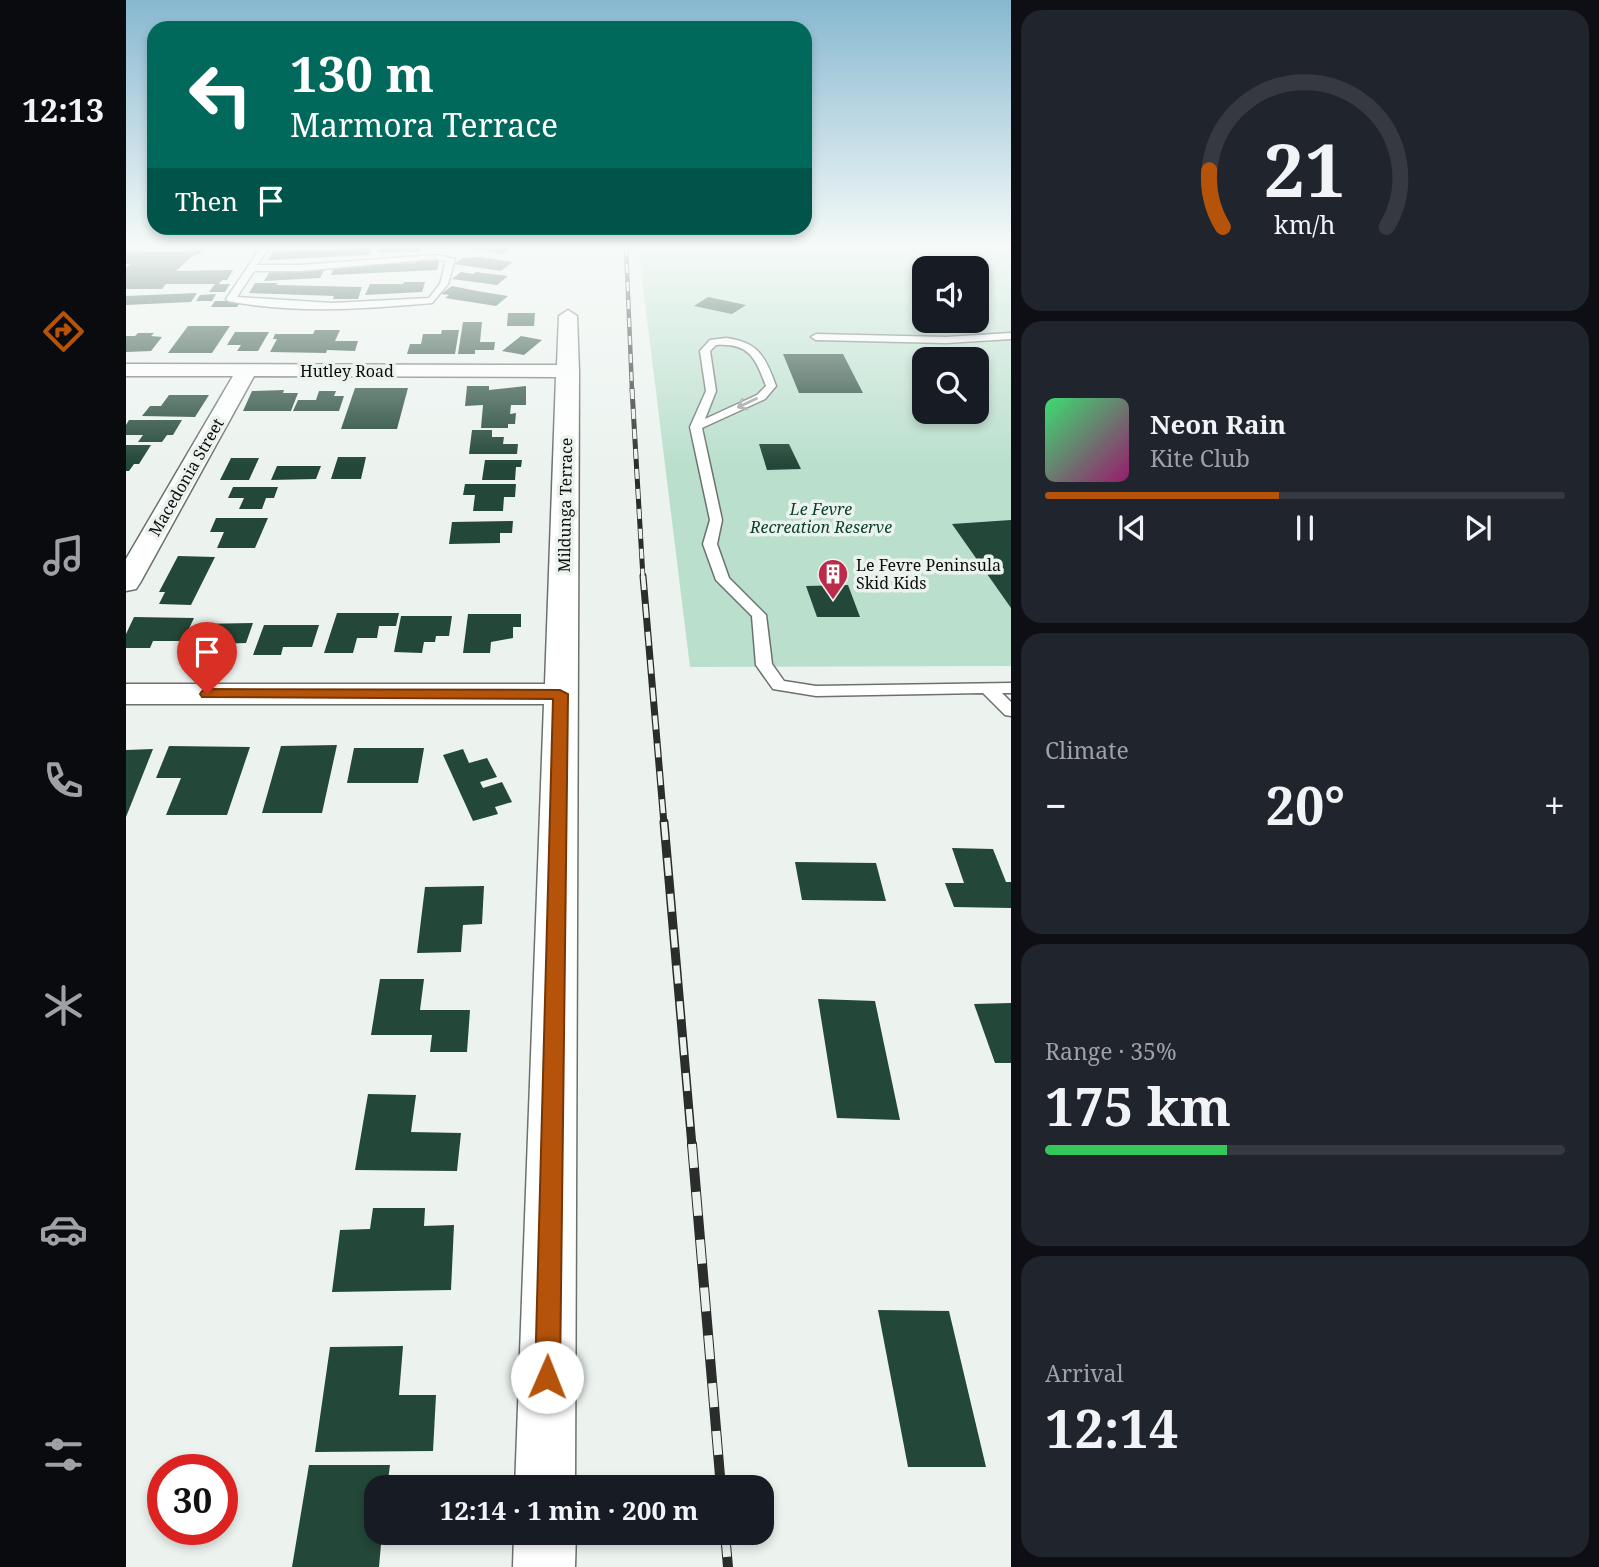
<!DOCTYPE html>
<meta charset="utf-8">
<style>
:root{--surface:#171b24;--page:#20242c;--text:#f1f3f6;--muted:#9ea1a6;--line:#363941;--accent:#b45309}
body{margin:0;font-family:"Noto Serif",serif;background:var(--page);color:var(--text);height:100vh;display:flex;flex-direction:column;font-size:26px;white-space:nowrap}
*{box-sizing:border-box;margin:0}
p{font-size:23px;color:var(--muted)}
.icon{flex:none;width:38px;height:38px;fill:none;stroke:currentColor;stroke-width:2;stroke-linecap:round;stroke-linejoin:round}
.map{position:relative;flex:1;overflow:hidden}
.panel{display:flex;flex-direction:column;gap:10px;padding:10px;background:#0d0f14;width:588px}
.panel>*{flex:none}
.hud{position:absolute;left:21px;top:21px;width:665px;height:214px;border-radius:21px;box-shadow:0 4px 10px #0003;background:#00695c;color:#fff;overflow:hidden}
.buttons{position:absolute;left:786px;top:256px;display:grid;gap:14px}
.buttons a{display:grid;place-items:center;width:77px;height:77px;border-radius:14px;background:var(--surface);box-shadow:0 4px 10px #0003;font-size:35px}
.speed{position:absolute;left:21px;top:1454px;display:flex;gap:14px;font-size:35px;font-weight:700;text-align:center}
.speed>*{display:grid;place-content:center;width:91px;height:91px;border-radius:50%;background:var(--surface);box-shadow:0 4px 10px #0003;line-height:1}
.speed .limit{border:10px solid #d22;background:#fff;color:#111}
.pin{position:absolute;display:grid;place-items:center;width:60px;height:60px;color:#fff;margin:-72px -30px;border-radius:50% 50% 50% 0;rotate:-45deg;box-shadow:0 0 7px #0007}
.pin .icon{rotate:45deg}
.me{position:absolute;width:77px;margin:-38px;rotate:1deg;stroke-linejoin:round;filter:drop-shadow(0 0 5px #0008)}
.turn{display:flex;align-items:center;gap:24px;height:147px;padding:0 28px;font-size:32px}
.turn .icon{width:91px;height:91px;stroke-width:2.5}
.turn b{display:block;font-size:49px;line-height:60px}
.then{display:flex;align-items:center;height:66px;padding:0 28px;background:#0003;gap:14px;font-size:26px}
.big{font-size:52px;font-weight:700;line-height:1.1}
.panel .tile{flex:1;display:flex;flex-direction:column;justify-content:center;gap:10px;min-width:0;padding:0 24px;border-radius:21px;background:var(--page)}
.panel .dial{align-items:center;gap:0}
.dial svg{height:182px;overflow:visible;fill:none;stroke:var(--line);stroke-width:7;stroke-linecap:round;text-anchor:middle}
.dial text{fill:var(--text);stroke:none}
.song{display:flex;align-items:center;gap:21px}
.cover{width:84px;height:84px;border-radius:10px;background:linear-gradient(135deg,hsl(140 70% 55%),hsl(320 70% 35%))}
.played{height:7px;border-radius:4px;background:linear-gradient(90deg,var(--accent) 45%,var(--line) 45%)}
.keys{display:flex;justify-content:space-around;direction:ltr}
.heat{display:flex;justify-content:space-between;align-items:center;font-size:38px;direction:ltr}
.charge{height:10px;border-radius:5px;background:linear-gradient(90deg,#34c759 35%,var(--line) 0)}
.trip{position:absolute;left:238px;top:1475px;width:410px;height:70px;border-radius:21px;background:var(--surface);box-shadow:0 4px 10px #0003;font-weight:700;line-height:70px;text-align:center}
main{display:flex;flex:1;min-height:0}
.dock{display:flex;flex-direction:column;width:126px;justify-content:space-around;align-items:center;background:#090b0e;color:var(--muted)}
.dock .icon{width:49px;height:49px}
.dock .active{color:var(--accent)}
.dock b{font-size:32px;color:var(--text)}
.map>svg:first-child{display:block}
.green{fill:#badfcd;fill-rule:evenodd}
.building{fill:#234738}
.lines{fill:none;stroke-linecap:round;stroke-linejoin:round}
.service-casing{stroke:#6b716e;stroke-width:3}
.minor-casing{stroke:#6b716e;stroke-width:3}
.service{fill:#fff;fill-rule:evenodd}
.minor{fill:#fff;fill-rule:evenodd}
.rail-far4-casing{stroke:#2a2d2b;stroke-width:4.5}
.rail-far3-casing{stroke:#2a2d2b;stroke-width:5}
.rail-far2-casing{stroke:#2a2d2b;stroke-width:7}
.rail-far1-casing{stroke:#2a2d2b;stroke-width:9}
.rail-casing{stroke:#2a2d2b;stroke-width:10}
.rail-far4{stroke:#ecf3ef;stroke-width:2.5;stroke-dasharray:9;stroke-linecap:butt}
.rail-far3{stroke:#ecf3ef;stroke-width:3.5;stroke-dasharray:10;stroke-linecap:butt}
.rail-far2{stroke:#ecf3ef;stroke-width:4.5;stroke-dasharray:14;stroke-linecap:butt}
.rail-far1{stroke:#ecf3ef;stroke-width:6;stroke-dasharray:18;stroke-linecap:butt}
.rail{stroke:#ecf3ef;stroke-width:8;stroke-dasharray:24;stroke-linecap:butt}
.oneway{stroke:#9d9f9e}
.route{fill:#b45309;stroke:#753606;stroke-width:2}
.labels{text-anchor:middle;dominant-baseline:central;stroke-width:7;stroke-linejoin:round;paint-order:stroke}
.far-street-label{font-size:16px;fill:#0b0e0c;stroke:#ecf3ef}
.far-park-label{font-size:16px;font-style:italic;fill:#073e2c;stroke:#ecf3ef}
.far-poi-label{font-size:16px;fill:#0b0e0c;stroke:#ecf3ef;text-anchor:start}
</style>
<main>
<nav class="dock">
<b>12:13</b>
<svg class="icon active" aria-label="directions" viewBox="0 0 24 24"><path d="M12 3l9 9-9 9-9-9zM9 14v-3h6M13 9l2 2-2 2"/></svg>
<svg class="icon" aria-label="music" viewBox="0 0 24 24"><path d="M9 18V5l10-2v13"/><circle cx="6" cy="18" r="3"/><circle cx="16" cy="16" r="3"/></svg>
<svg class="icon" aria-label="phone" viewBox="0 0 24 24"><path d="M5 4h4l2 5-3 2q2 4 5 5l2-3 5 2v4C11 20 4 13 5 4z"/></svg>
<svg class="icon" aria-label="climate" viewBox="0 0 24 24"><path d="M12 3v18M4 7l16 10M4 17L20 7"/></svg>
<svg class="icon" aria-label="car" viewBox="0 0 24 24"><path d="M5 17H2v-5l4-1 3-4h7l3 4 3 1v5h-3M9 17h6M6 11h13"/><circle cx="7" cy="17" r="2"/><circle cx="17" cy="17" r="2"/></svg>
<svg class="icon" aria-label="filters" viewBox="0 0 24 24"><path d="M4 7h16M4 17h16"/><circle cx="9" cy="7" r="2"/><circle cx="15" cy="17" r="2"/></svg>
</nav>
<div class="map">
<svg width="885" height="1567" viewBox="0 0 885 1567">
<rect width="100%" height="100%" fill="#ecf3ef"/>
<!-- green -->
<path class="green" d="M512,246H885V666L564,667ZM798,268H850V320H798ZM798,359H850V411H798Z"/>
<!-- building -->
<g class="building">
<polygon points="230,246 247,246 243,255 142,260 148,251 229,249"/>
<polygon points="253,246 330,246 329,249 296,249 295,252 251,252"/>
<polygon points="330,246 387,246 377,254"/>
<polygon points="68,249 77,253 66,256 50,271 107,270 101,280 96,280 93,284 104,284 99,292 83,292 89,284 40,284 36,289 0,289 0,268 4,264 0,264 0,251 56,252"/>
<polygon points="353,257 387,262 375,271 328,264 337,258"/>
<polygon points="291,261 313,261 311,270 205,275 209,266 290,263"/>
<polygon points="199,268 194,278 138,281 145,270"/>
<polygon points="335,272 347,274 350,272 382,276 371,285 326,279"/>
<polygon points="278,282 299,282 296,292 239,295 244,284 277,284"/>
<polygon points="129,283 152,283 150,285 236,287 232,299 207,299 208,296 123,293"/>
<polygon points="326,286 351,291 382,296 370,306 319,298 323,295 315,294"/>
<polygon points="71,293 65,302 0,305 0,296"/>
<polygon points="90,294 86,301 70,301 74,295"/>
<polygon points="582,297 620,305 606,314 568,306"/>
<polygon points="89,301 115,301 111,307 85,307"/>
<polygon points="382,313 409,313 408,326 381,326"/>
<polygon points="337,322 356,322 354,342 369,342 368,350 349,350 349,354 332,354"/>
<polygon points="62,326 104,326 86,353 42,353"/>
<polygon points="189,330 214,330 209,341 232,341 229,351 201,350 200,353 144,352 151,339 147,339 149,334 187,334"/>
<polygon points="316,330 333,330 329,354 281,354 284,344 295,344 297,334 315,334"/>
<polygon points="109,332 143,332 132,351 111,351 115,345 101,345"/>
<polygon points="12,333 28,333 25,336 36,337 25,351 0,352 0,336 9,336"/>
<polygon points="395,336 416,340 398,355 376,351"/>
<polygon points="657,354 717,354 737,393 673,393"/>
<polygon points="341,386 363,386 363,390 400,386 400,405 385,405 384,414 390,413 389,424 382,424 382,428 355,428 357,405 339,406"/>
<polygon points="229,388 282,388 271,429 215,429"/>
<polygon points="158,390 157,393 172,393 165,411 117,411 126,391"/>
<polygon points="193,391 210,391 208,396 218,396 213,411 167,411 172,400 190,400"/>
<polygon points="43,395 83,395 69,417 16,416 24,406 35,406"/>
<polygon points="3,420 56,420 47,435 41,435 36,442 12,442 17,435 0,435 0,425"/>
<polygon points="346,430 366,430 366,437 378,437 377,444 392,444 391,454 343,454"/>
<polygon points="633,444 663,444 675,469 641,470"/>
<polygon points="0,445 25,445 13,464 8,464 3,471 0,471"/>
<polygon points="212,457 240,457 235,479 205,479"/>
<polygon points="105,458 133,458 123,480 94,480"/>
<polygon points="359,460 396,460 395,467 390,467 389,480 356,480"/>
<polygon points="151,466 195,466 190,479 145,480"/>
<polygon points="339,484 390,484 389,497 378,497 377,511 347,511 349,495 337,495"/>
<polygon points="107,487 152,487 148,498 140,498 136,509 113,509 118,498 102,498"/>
<polygon points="90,518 142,518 129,548 91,548 98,532 84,532"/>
<polygon points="885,520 885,608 826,524"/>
<polygon points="387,521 386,533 374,533 374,543 323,544 326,522"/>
<polygon points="52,556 89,557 65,605 33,604 39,592 33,592"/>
<polygon points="722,585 734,617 691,617 680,586"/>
<polygon points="211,613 273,613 270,626 253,626 251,638 231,638 227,653 198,653"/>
<polygon points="342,614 395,614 395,627 387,627 387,638 365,642 364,653 337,653"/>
<polygon points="275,616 326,616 323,636 310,636 309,642 298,642 296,653 268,652"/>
<polygon points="8,617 68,618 57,641 27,641 24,648 0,648 0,634"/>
<polygon points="127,623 120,643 87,644 82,656 56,657 70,624"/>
<polygon points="138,625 193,625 186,647 157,647 155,655 127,655"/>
<polygon points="211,745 196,813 136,813 155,746"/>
<polygon points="43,746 124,747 101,815 40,815 55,778 30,778"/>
<polygon points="228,748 298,748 292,783 221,783"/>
<polygon points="27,749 0,817 0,750"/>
<polygon points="337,749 343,763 361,758 371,777 354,782 357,788 376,782 386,802 369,807 372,814 347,821 317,755"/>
<polygon points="826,848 867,849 880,882 885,882 885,908 828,907 819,883 838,883"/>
<polygon points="669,862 750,863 760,901 676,900"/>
<polygon points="358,886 356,924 337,925 335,952 291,953 299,887"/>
<polygon points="254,979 298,979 294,1010 344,1010 341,1052 304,1052 306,1035 245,1035"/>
<polygon points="692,999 749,1001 774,1120 711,1118"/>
<polygon points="885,1003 885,1063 869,1063 848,1004"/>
<polygon points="242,1094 290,1095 285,1132 335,1133 331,1171 229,1170"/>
<polygon points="247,1208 299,1208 298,1226 328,1225 325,1290 206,1292 214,1230 244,1229"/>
<polygon points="752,1310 823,1311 860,1467 782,1467"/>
<polygon points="277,1346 273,1395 310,1395 307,1451 189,1452 204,1347"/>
<polygon points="183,1465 264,1465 261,1488 250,1488 250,1533 256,1533 253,1567 166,1567"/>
</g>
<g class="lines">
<!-- service casing -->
<g class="service-casing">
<g id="service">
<path d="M136,246H144L131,265H174L309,255L329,259L322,284L306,303C239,309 168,314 102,301L100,299ZM309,259L320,261L314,284L303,298L206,303L111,297L128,271H174Z"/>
<polygon points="885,333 885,339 820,343 690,340 685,337 690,334 820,337"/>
<path d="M600,338C633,342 640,358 650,386L639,399L576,428L596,520L591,544L603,578L640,615L646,664L658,681L690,686L885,683V693H876L885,702V716L879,715L857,693L690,696L647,689L630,665L626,616L590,580L577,544L584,520L564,427L580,391L574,351L584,340ZM590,345C623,343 629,357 640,386L631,395L579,419L590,391L584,351Z"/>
</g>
</g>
<!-- minor casing -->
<g class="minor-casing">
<g id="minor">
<polygon points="442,310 451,316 453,371 449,1488 389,1488 418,704 0,704 0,684 419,684 430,377 128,376 14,583 10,589 0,591 0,559 107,376 0,376 0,364 431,365 433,316"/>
<polygon points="388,1533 450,1533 449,1567 387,1567"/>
</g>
</g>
<!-- service -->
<use href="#service" class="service"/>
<!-- minor -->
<use href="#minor" class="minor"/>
<!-- rail-far4 casing -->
<g class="rail-far4-casing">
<polyline id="rail-far4" points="500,246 506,390"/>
</g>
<!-- rail-far3 casing -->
<g class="rail-far3-casing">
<polyline id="rail-far3" points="506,389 517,578"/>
</g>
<!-- rail-far2 casing -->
<g class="rail-far2-casing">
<polyline id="rail-far2" points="517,576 538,824"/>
</g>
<!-- rail-far1 casing -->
<g class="rail-far1-casing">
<polyline id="rail-far1" points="538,822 566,1146"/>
</g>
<!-- rail casing -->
<g class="rail-casing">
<g id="rail">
<polyline points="566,1144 595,1488"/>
<polyline points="599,1533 602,1567"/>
</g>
</g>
<!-- rail-far4 -->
<use href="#rail-far4" class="rail-far4"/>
<!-- rail-far3 -->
<use href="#rail-far3" class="rail-far3"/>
<!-- rail-far2 -->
<use href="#rail-far2" class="rail-far2"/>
<!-- rail-far1 -->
<use href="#rail-far1" class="rail-far1"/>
<!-- rail -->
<use href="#rail" class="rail"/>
</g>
<!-- one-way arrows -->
<defs><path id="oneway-shaft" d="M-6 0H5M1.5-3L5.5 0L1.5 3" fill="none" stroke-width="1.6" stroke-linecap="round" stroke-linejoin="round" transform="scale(1.75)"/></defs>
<use class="oneway" href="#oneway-shaft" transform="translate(621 403) rotate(155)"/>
<!-- sky -->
<linearGradient id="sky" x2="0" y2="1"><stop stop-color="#87b8d0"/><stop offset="0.53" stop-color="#f6faf8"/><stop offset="1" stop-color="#f6faf8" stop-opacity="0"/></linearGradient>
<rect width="885" height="465" fill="url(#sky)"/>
<!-- route -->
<polygon class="route" points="81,689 434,690 442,694 434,1377 430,1386 421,1389 412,1386 409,1377 427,699 76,697 74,694 76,691"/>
<!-- icons -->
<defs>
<g id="building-pin" transform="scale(1.575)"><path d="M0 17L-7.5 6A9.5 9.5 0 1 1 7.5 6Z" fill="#bc2b49" stroke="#ecf3ef"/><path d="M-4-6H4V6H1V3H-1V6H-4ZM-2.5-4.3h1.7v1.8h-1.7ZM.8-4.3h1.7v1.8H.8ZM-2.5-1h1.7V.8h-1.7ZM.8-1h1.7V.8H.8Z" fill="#fff"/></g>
</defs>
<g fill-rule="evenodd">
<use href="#building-pin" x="707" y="574"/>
</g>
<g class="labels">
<!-- far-street labels -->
<g class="far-street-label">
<text x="221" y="371">Hutley Road</text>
<text transform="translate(60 477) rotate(-60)">Macedonia Street</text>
<text transform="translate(439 505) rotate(-89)">Mildunga Terrace</text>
</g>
<!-- far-park labels -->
<g class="far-park-label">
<text x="695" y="509">Le Fevre<tspan x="695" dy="18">Recreation Reserve</tspan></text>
</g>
<!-- far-poi labels -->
<g class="far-poi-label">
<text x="730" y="565">Le Fevre Peninsula<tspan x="730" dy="18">Skid Kids</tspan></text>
</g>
</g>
</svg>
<div class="buttons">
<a><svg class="icon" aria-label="sound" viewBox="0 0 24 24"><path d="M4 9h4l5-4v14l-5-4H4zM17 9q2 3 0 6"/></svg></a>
<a><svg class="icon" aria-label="search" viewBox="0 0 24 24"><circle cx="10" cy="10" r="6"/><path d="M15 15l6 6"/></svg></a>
</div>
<div class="speed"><div class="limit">30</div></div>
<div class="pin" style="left:81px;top:694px;background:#d93025"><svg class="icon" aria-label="arrive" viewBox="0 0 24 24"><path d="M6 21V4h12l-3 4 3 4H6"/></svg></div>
<svg class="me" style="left:421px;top:1377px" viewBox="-20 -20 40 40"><circle r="19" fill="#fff"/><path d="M0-13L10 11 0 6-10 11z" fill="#b45309"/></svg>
<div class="trip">12:14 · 1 min · 200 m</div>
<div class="hud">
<div class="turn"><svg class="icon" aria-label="left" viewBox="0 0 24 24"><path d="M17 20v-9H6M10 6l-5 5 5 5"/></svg><div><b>130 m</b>Marmora Terrace</div></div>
<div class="then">Then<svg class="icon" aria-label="arrive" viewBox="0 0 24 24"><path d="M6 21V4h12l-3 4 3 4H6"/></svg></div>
</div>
</div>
<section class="panel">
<div class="tile dial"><svg viewBox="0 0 100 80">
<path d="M14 69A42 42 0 1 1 86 69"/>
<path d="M14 69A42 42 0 0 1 8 44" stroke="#b45309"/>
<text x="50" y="56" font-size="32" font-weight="700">21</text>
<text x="50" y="72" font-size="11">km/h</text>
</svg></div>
<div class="tile">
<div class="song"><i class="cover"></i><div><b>Neon Rain</b><p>Kite Club</p></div></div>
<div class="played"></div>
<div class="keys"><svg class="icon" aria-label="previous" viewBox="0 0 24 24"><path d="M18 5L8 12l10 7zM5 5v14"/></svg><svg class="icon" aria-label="pause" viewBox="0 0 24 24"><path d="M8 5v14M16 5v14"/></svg><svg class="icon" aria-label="next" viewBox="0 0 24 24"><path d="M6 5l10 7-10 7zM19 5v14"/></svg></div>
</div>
<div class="tile"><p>Climate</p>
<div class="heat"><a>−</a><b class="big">20°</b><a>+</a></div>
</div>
<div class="tile"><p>Range · 35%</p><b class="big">175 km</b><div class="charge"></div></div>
<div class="tile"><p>Arrival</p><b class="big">12:14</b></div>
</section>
</main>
